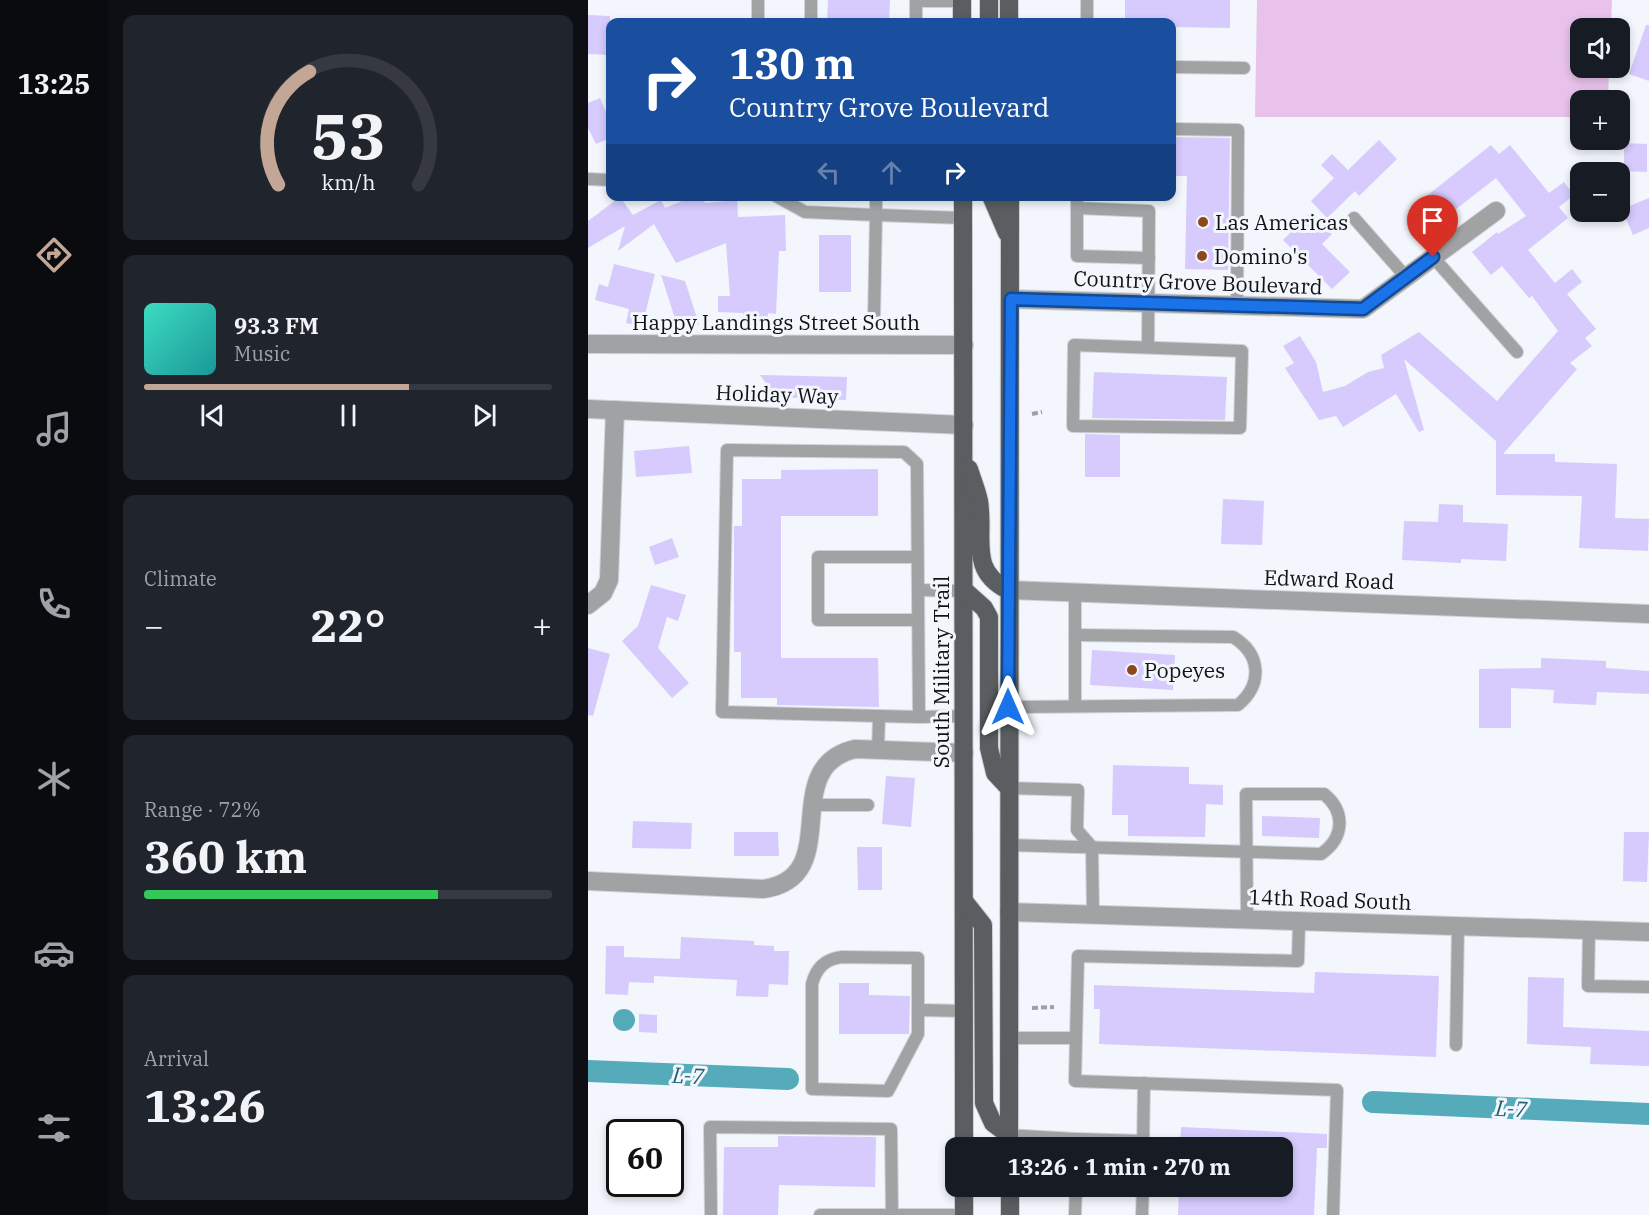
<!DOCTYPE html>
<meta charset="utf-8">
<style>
:root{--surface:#171b24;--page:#20242c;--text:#f1f3f6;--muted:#9ea1a6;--line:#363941;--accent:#c4a696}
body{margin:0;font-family:"IBM Plex Serif",serif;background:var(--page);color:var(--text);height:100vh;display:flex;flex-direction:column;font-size:22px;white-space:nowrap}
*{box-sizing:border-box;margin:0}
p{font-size:20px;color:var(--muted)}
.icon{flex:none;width:33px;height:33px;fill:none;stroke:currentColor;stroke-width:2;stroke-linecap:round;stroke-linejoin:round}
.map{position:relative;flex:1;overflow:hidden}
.side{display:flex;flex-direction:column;gap:15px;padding:15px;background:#0d0f14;width:480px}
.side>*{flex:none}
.banner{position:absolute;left:18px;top:18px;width:570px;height:183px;border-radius:12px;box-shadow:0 3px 9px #0003;background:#1a4fa0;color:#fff;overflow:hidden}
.controls{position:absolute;left:982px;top:18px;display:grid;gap:12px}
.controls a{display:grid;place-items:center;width:60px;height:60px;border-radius:12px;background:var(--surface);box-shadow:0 3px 9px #0003;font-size:30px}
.speed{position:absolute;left:18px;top:1119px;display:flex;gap:12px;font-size:30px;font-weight:700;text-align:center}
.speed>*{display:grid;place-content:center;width:78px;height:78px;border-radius:50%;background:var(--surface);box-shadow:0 3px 9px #0003;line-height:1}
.speed .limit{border:3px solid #111;border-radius:9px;background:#fff;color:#111}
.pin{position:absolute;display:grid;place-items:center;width:51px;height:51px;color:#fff;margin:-62px -26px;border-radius:50% 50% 50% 0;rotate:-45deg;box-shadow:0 0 6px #0007}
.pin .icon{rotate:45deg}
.me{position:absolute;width:66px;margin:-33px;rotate:0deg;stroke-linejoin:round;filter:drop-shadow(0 0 4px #0008)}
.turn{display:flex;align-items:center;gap:21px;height:126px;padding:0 24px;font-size:27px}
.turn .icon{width:78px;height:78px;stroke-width:2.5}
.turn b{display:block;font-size:42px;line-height:51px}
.lanes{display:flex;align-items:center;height:57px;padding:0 24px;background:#0003;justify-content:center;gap:30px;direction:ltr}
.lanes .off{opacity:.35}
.big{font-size:45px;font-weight:700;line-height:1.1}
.side .widget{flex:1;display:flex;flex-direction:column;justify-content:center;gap:9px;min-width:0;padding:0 21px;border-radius:12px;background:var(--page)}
.side .dial{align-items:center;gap:0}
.dial svg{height:156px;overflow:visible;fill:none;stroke:var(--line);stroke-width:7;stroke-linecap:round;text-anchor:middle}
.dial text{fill:var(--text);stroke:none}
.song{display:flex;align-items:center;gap:18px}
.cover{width:72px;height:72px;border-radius:9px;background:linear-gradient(135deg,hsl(170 70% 55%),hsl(180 70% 35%))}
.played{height:6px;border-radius:3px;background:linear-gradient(90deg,var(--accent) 65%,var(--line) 65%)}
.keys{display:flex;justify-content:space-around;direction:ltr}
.heat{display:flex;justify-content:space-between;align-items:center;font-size:33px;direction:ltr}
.charge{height:9px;border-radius:4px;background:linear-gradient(90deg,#34c759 72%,var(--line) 0)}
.trip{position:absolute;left:357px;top:1137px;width:348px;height:60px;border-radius:12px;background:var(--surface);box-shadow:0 3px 9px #0003;font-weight:700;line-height:60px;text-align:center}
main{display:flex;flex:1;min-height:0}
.tabs{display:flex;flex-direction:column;width:108px;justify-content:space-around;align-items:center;background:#090b0e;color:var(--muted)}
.tabs .icon{width:42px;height:42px}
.tabs .selected{color:var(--accent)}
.tabs b{font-size:27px;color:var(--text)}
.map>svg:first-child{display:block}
.green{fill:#e8c2eb}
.water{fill:#56abbb}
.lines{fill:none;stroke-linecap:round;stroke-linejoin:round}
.canal{stroke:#56abbb;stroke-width:22}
.building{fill:#d6cbfc}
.lane-casing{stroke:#cfd2d7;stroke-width:14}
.street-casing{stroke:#cfd2d7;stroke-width:20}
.primary-casing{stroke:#cfd2d7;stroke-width:20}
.path{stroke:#9ea0a5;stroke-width:4;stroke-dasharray:6 3;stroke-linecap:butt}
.lane{stroke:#a0a2a4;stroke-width:12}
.street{stroke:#a0a2a4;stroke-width:18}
.primary{stroke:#5a5e61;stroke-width:18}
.route-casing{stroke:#114b97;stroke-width:15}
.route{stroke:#1a73e8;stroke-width:10}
.poi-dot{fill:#8e4820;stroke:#f3f6fc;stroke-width:2}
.labels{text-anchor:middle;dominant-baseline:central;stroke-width:6;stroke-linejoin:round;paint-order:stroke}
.poi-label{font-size:21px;fill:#121214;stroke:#f3f6fc;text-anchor:start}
.street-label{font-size:21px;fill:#121214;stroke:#f3f6fc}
.water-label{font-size:22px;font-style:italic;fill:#1c626e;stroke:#f3f6fc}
</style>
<main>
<nav class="tabs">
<b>13:25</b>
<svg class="icon selected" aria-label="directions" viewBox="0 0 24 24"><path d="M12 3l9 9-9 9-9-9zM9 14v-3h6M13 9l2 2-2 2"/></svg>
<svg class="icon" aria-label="music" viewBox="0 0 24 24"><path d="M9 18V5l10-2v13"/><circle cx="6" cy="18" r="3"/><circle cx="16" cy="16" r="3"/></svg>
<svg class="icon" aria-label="phone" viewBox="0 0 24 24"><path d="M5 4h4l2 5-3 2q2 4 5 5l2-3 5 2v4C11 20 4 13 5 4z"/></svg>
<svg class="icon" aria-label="climate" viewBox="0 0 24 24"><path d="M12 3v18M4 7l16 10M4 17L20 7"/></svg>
<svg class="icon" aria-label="car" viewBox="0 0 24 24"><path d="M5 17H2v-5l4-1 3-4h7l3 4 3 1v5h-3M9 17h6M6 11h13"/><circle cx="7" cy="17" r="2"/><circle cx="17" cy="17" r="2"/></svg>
<svg class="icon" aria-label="filters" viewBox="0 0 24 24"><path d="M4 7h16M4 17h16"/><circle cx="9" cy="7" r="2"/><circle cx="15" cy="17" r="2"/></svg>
</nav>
<section class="side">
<div class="widget dial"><svg viewBox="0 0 100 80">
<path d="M14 69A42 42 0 1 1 86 69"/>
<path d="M14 69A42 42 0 0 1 30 11" stroke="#c4a696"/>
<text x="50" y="56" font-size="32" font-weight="700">53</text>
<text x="50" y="72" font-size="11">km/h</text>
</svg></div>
<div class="widget">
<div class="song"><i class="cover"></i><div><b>93.3 FM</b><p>Music</p></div></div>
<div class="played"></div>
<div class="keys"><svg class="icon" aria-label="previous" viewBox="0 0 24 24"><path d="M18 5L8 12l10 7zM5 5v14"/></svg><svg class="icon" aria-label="pause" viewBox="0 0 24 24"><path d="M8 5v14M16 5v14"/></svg><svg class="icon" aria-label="next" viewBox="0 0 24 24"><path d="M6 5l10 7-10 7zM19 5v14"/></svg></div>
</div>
<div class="widget"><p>Climate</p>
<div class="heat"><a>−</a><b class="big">22°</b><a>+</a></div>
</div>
<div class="widget"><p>Range · 72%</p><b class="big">360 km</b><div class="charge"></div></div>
<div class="widget"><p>Arrival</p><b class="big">13:26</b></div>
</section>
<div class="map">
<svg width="1061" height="1215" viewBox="0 0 1061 1215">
<rect width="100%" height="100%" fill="#f3f6fc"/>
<!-- green -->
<polygon class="green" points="669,0 1024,0 1023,28 993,28 993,68 1021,68 1020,100 993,100 993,117 667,117"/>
<!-- water -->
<circle class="water" cx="36" cy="1020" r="11"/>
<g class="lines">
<!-- canal -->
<g class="canal">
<polyline points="0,1071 200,1079"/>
<polyline points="785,1102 1061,1114"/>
</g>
</g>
<!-- building -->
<g class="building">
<polygon points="240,0 302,0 301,22 239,22"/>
<polygon points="537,0 642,0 642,28 584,27 584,22 537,22"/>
<polygon points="0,15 22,16 22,55 0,54"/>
<polygon points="1058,25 1061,25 1061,81 1041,74"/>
<polygon points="12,98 22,121 22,138 8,144 0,128 0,103"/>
<polygon points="584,137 642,138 640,270 597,269 599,176 584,176"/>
<polygon points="791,140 809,159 771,196 767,191 739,218 723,201 746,178 733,165 744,154 760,170"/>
<polygon points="1036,143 1059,144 1059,172 1036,171"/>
<polygon points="903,145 911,154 922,145 961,193 976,182 986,195 971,207 980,218 940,250 967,283 984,269 994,282 979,294 1008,329 997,338 1004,346 982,363 989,369 915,454 967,454 967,462 1029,464 1027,518 1061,519 1060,551 991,548 994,496 908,495 908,441 816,359 836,430 831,432 808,394 755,427 748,416 731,420 697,368 706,363 695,346 712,336 728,362 735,392 757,386 780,372 796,368 793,355 831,332 909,401 970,331 944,296 941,298 914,266 903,275 884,252 909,232 910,234 938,216 908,178 854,220 836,198"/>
<polygon points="106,196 114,196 117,203 149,200 150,217 197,215 198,251 191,251 188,314 180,313 180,322 155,322 155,313 130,312 130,296 142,296 138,243 88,263 66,224 30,251 37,226 0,248 0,221 32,197 45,215 73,200 77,208"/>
<polygon points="1061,198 1061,228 1045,235 1034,209"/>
<polygon points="723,212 744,234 734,244 762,272 744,289 695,240"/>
<rect x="231" y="235" width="32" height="57"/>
<polygon points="26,264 67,274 54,327 38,323 41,309 7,300 11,284 20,287"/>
<polygon points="73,275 97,281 111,324 91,331"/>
<polygon points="506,372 639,377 637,420 504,418"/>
<polygon points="172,375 259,377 258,400 188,397"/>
<polygon points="497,434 532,435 532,477 497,477"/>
<polygon points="101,446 104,473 48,477 46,451"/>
<polygon points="290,469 290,516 193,516 193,658 290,658 291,707 189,705 189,698 153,698 153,652 146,652 146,526 154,526 154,479 193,479 193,470"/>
<polygon points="635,499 676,501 674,545 633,544"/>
<polygon points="851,504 875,505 875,522 920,524 918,561 873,559 873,563 814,560 816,521 850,522"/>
<polygon points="84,538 91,557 67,565 61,547"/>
<polygon points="63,585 98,595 90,621 79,617 70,648 101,683 84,698 34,641 50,626"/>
<polygon points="0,648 22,654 5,716 0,715"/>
<polygon points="504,650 587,655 585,690 502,685"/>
<polygon points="953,658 1018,661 1018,668 1061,671 1061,694 1009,692 1008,705 965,703 966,690 923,688 923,728 891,728 891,669 953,668"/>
<polygon points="525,765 601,767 601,784 635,785 635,805 618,804 617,837 540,836 540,815 524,815"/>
<polygon points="298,776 327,778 323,827 294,824"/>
<polygon points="674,816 732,818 731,838 674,836"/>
<polygon points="45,821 104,823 103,849 44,848"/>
<polygon points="146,832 190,832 191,856 146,856"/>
<polygon points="1036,832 1061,832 1059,882 1035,881"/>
<polygon points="269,847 294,847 294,890 270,890"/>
<polygon points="93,937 166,941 166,945 186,946 186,951 201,951 200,985 181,984 180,997 148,996 149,980 66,976 66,983 41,982 40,995 17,994 18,946 36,946 36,957 92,959"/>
<polygon points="727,972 851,976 848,1057 511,1044 512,1009 506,1009 506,985 726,993"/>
<polygon points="940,977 976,978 975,1027 1061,1031 1061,1066 1002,1064 1003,1047 939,1044"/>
<polygon points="251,983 281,983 281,995 322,996 321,1034 251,1034"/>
<polygon points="51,1014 69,1015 69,1033 51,1032"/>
<polygon points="593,1127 739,1134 739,1148 729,1148 726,1215 590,1215 591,1186 694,1186 694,1148 592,1148"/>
<polygon points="190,1136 288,1137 287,1187 191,1185 190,1215 135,1215 136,1147 190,1147"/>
</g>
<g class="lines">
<!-- lane casing -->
<g class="lane-casing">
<g id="lane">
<polyline points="499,0 499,22"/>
<polyline points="328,1 374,1"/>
<polyline points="170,22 170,0"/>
<polyline points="223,22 223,0"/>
<polyline points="328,22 328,0"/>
<polyline points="584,67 656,68"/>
<polyline points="584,129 650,130 649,306"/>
<polyline points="0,179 22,180"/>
<polyline points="188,196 217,212 288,215 286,319"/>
<polyline points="288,196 288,215 375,218"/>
<polyline points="489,196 489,208 561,211 560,346"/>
<polyline points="489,208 489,256 561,258"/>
<polyline points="766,218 818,277"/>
<polyline points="845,257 929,352"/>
<polygon points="486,345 654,351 652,428 485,426"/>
<polygon points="139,450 316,452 329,464 331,717 134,712"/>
<polyline points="329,557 230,557 230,620 330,620"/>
<polyline points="330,590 377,591"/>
<polyline points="487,706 487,592"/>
<path d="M421,707L650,705C675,684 673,654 645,637L487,635"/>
<polyline points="331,717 375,716"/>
<polyline points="290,750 291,716"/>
<polyline points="421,788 490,790 489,830 504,847 505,914"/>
<polyline points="225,805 280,805"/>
<path d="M421,845L733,854C756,838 758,812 736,794H658L659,919"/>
<polyline points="1001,930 1000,986 1061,987"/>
<path d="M254,957L330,958V1034L300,1091L224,1089V984C228,968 237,959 254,957Z"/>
<polyline points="331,1010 376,1011"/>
<polyline points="421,1038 488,1038 490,956 710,961 711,921"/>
<polyline points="488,1038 487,1081 749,1090 745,1215"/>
<polyline points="868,1045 870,926"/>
<polyline points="421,1135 488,1139 488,1148"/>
<polyline points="488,1139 555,1141"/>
<polyline points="555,1148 556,1083"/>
<polyline points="123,1215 122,1127 303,1129 304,1215"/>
<polyline points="232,1215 376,1215"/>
<polyline points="487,1215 488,1186"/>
<polyline points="554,1215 555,1186"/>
</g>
</g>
<!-- street casing -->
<g class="street-casing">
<g id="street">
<polyline points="423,299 775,309 908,211"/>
<polyline points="0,344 376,345"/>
<polyline points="0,409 376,425"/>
<polyline points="420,590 1061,614"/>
<polyline points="0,605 15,593 21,580 27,410"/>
<path d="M0,881L175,889C259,878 188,767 267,749L376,753"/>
<polyline points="421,912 1061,932"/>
</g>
</g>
<!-- primary casing -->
<g class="primary-casing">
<g id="primary">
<polyline points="374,0 374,22"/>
<polyline points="401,0 401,22"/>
<polyline points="421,0 421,22"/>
<polyline points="375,196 376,1148"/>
<polyline points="403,196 419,233"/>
<path d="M381,469C384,479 389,491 391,501C397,538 380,570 420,590"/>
<polyline points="377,591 396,608 401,617 401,748 407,773 421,788"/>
<polyline points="376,901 395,925 396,1103 405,1123 421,1135"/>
<polyline points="421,1148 422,196"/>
<polyline points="422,1186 422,1215"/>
<polyline points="376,1215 376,1186"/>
</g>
</g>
<!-- path -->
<g class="path">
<polyline points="444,414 454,412"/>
<polyline points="444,1008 466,1007"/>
</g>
<!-- lane -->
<use href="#lane" class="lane"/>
<!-- street -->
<use href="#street" class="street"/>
<!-- primary -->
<use href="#primary" class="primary"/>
</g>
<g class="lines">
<!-- route casing -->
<g class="route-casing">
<polyline id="route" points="420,707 423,299 775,309 845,257"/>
</g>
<!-- route -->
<use href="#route" class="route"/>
</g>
<!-- markers -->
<g class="poi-dot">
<circle cx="615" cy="222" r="6"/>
<circle cx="614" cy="256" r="6"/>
<circle cx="544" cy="670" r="6"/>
</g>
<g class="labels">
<!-- poi labels -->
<g class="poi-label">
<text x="627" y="222">Las Americas</text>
<text x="626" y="256">Domino's</text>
<text x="556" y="670">Popeyes</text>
</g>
<!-- street labels -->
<g class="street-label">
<text transform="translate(610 282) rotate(2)">Country Grove Boulevard</text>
<text x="188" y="322">Happy Landings Street South</text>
<text transform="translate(189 394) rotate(2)">Holiday Way</text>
<text transform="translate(741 579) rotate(2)">Edward Road</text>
<text transform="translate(353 672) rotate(-90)">South Military Trail</text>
<text transform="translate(742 899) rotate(2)">14th Road South</text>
</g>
<!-- water labels -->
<g class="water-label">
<text transform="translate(100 1075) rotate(3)">L-7</text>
<text transform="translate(923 1108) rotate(3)">L-7</text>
</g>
</g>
</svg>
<div class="controls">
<a><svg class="icon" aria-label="sound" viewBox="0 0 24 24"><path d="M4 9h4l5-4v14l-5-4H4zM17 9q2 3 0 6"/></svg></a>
<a>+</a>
<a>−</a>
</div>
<div class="speed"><div class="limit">60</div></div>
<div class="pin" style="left:845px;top:257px;background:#d93025"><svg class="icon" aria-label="arrive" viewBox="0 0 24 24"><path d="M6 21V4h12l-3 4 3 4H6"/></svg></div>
<svg class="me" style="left:420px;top:707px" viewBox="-20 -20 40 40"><path d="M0-17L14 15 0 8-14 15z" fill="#1a73e8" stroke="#fff" stroke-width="4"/></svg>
<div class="trip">13:26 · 1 min · 270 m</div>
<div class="banner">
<div class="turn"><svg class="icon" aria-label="right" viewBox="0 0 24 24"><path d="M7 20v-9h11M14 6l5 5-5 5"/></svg><div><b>130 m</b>Country Grove Boulevard</div></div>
<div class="lanes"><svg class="icon off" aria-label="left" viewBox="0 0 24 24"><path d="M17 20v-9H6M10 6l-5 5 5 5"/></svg><svg class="icon off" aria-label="ahead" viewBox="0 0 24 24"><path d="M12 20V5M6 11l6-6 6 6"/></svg><svg class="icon" aria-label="right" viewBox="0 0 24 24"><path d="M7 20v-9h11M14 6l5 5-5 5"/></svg></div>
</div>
</div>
</main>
